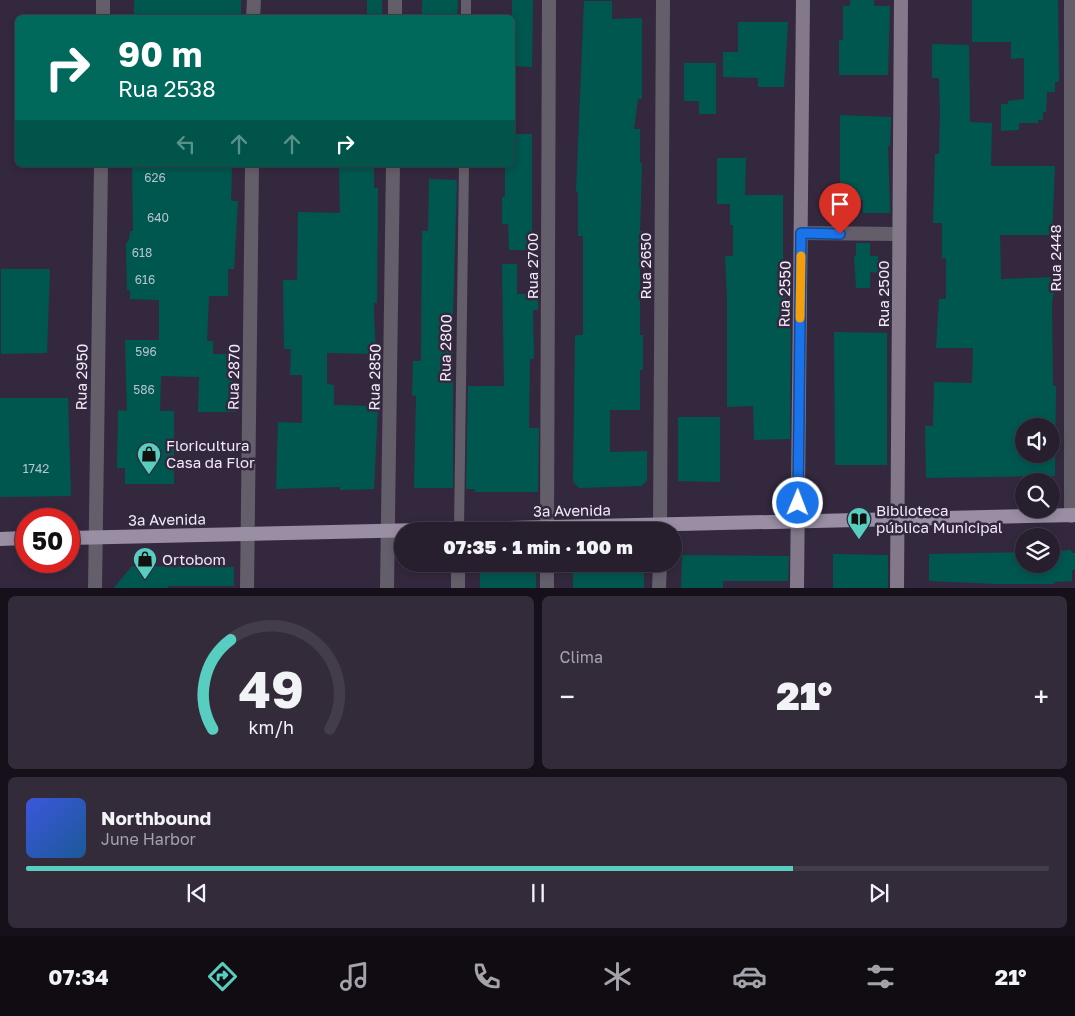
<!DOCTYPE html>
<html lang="pt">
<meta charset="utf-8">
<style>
:root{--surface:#271e2e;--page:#332b3a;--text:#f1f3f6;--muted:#a4a2aa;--line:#433c4a;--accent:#58cec1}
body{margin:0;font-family:"Golos Text",sans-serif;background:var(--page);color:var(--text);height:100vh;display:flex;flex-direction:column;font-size:19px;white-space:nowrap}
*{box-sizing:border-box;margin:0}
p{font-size:16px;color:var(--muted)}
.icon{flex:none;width:28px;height:28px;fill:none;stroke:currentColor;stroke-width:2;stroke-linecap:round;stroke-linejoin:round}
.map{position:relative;height:588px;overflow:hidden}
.drawer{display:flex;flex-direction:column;gap:8px;padding:8px;background:#151019;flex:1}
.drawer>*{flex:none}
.hud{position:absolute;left:15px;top:15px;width:500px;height:152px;border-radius:8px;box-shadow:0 2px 8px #0003,0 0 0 1px var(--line);background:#00695c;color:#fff;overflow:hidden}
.tools{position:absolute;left:1015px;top:418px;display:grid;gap:10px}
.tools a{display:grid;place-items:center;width:45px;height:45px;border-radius:50%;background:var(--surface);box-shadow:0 2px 8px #0003,0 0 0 1px var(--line);font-size:25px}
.speed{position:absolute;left:15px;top:508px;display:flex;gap:10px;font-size:25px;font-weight:700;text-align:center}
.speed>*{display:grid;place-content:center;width:65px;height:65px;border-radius:50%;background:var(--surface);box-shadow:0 2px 8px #0003,0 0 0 1px var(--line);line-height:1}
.speed .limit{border:8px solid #d22;background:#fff;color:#111}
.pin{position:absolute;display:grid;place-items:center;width:42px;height:42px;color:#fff;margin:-51px -21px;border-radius:50% 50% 50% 0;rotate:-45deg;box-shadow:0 0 5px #0007}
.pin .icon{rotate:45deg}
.me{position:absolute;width:55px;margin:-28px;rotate:1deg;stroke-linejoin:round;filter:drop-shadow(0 0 4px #0008)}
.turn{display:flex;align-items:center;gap:18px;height:105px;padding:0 20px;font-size:22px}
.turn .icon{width:65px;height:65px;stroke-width:2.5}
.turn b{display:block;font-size:35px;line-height:42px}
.lanes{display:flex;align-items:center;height:48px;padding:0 20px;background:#0003;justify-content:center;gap:25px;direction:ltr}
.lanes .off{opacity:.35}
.big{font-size:38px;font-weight:800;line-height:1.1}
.drawer .card{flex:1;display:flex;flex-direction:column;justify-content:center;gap:8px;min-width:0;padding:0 18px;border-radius:8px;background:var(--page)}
.drawer .dial{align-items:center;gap:0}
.dial svg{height:130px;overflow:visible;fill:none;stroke:var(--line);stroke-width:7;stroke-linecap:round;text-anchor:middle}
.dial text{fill:var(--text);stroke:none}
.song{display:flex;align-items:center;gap:15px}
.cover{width:60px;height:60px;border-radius:8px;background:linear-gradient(135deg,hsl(230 70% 55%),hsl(210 70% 35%))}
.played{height:5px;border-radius:2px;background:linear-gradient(90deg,var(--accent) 75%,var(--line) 75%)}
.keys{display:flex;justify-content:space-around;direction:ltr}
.heat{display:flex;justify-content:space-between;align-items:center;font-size:28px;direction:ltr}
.drawer .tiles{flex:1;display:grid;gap:8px;grid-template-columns:1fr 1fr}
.card:last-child{grid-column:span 2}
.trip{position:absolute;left:394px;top:522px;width:288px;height:50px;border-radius:25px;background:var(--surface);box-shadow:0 2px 8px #0003,0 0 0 1px var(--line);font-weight:800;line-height:50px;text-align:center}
.dock{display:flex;height:80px;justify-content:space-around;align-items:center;background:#100c12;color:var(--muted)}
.dock .icon{width:35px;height:35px}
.dock .selected{color:var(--accent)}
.dock b{font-size:22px;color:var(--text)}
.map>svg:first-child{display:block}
.building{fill:#005750;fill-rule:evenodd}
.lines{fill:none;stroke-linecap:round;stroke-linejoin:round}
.service{stroke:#645e6a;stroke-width:10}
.minor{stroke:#645e6a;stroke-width:14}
.secondary{stroke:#83798b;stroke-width:14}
.primary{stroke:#9a8ea5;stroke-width:14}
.route-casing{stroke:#114b97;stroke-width:12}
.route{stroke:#1a73e8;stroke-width:9}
.slow{stroke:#f59e0b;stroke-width:9}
.labels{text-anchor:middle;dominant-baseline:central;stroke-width:5;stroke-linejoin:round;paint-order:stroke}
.number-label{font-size:12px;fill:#b6c5ce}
.street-label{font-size:15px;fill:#f2eaf8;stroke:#34283e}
.poi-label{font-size:15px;fill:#f2eaf8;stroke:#34283e;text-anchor:start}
</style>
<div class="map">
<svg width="1075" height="589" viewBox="0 0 1075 589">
<rect width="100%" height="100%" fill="#34283e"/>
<!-- building -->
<g class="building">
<rect x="134" y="0" width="107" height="18"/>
<rect x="367" y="0" width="15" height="18"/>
<polygon points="422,0 458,0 457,18 422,18"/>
<polygon points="512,0 533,0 532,67 512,66"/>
<polygon points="850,0 874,0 874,6 890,6 888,75 839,75 839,40 843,40 843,6 850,6"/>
<polygon points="972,0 1058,0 1059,82 1055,82 1055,92 1047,92 1046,112 1043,112 1043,120 1038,120 1038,123 1019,123 1019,130 1001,131 1001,104 1008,104 1008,101 1024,99 1024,58 1011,59 1011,42 972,42"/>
<polygon points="584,1 612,1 612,19 642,18 642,99 638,99 634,129 640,129 640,163 642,163 640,231 643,231 643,247 640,247 640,335 643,335 643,370 640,370 640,410 610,410 610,452 647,451 647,481 641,486 579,488 573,482 575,335 583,335 583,236 578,236 578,193 576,192"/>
<polygon points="738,22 788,22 784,87 758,87 758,78 723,77 723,52 738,52"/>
<path d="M932,44L969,45L970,122L992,123L991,166H1055L1052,235H1000L1001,279L1058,277V289L1053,295L1052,306L1053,386H1056L1055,476L926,478L925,426H933L934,382L972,383L973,348H936L939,299H946V258H942V223H933L935,154H939L940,112L939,78H932ZM1024,426H1051V454H1024Z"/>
<polygon points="684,63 716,63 716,114 699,114 699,101 684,101"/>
<polygon points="840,115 891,117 890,146 888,146 890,213 863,213 863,200 840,200"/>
<polygon points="512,134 532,134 532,250 509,250 508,224 502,224 502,197 505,197 505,165 512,165"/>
<polygon points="717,158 746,158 745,195 783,195 783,253 786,299 791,299 790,439 754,440 753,406 727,407 727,296 725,256 733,256 733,225 730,225 730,204 717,204"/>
<polygon points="132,165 232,166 231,201 238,201 234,269 228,269 228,296 209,296 207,341 213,341 213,354 234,354 233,383 236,383 236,412 198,412 199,377 161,376 160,411 174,411 174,484 125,484 125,468 117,468 118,410 127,411 125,340 159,340 159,300 130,299 130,290 127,290 126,244 129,240 130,231 133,231"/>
<polygon points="339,165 374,165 374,188 378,188 377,303 374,303 374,315 376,354 327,353 327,384 334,385 334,405 378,406 374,489 340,490 340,487 276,489 278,422 302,423 302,375 290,375 291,349 284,349 283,280 297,280 298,212 340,213"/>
<polygon points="429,179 457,180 453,312 453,488 414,488 416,396 412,395 413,361 421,361 422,231 428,231"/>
<polygon points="856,243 870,243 870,256 878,256 878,273 870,272 870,288 856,288 854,256 856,256"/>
<polygon points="502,264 517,264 517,294 538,294 538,310 533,310 534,359 530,359 529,428 539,428 538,492 475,492 475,489 466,489 468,386 504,386"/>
<polygon points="1,269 50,269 47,353 1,354"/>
<polygon points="834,332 887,333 887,465 835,465"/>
<polygon points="0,398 68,398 71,496 0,497"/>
<polygon points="678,417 720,417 720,482 678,481"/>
<polygon points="1071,550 1072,553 1075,553 1075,570 1072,570 1072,581 1054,582 1054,584 997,584 929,581 929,554 1024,552 1024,564 1051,564 1051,553 1056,553 1056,551"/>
<polygon points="833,554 888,555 888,589 833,589"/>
<polygon points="682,555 789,556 788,581 723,581 723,589 681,589"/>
<rect x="480" y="564" width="56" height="25"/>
<rect x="573" y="564" width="71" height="25"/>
<polygon points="132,566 234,567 234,586 168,586 168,589 113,589"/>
</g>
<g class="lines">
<!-- service -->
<g class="service">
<polyline points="466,18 466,0"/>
<polyline points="459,529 464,165"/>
</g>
<!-- minor -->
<g class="minor">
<polyline points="103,18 103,0"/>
<polyline points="253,18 254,0"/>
<polyline points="395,18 395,0"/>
<polyline points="801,233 899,234"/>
<polyline points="1071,516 1071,0"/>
<polyline points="547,531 549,0"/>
<polyline points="660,531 663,0"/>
<polyline points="95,589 101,165"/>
<polyline points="247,589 252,165"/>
<polyline points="387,589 393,165"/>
<polyline points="458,589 458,564"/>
<polyline points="547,589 547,564"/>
<polyline points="659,589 660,564"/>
</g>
<!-- secondary -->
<g class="secondary">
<polyline points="797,589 803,0"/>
<polyline points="897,589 901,0"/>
</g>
<!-- primary -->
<g class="primary">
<polyline points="69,538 1075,515"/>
<polyline points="0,539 26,538"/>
</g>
</g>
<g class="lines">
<!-- route casing -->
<g class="route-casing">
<polyline id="route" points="798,503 801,233 840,234"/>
</g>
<!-- route -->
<use href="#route" class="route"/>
<!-- slow -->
<polyline class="slow" points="800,318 801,256"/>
</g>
<!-- icons -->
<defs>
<g id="shop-pin" transform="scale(1.25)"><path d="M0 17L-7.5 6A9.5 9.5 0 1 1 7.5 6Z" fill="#58cec1" stroke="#34283e"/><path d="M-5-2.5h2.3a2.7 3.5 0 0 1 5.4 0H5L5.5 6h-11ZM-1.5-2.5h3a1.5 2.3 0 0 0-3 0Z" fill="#111"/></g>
<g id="library-pin" transform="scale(1.25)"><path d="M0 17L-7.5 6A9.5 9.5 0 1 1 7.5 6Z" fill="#58cec1" stroke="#34283e"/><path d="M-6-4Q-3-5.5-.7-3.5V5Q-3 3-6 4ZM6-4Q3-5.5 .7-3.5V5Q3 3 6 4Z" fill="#111"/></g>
</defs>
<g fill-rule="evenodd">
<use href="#shop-pin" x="149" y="454"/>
<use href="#library-pin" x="859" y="519"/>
<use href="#shop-pin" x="145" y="559"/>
</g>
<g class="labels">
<!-- number labels -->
<g class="number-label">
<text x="155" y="177">626</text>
<text x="158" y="217">640</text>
<text x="142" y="252">618</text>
<text x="145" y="279">616</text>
<text x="146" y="351">596</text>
<text x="144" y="389">586</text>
<text x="36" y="468">1742</text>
</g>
<!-- street labels -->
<g class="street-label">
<text transform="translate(1055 258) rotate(-90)">Rua 2448</text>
<text transform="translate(532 266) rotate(-90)">Rua 2700</text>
<text transform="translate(645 266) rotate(-90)">Rua 2650</text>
<text transform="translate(784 294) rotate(-89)">Rua 2550</text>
<text transform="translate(883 294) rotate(-90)">Rua 2500</text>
<text transform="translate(445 348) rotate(-89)">Rua 2800</text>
<text transform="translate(81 377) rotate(-89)">Rua 2950</text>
<text transform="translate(233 377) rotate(-89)">Rua 2870</text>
<text transform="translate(374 377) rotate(-89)">Rua 2850</text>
<text transform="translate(572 510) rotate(-1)">3ª Avenida</text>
<text transform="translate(167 519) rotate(-1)">3ª Avenida</text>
</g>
<!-- poi labels -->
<g class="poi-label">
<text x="166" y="445">Floricultura<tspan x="166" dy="17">Casa da Flor</tspan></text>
<text x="876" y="510">Biblioteca<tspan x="876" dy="17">pública Municipal</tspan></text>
<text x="162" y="559">Ortobom</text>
</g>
</g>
</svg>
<div class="tools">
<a><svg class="icon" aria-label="sound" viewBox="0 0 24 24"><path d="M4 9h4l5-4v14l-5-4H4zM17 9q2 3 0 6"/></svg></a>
<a><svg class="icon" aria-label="search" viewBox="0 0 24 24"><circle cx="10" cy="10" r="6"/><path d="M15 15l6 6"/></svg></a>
<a><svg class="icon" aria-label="layers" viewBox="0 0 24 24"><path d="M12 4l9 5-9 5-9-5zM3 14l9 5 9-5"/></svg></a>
</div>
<div class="speed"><div class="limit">50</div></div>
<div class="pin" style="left:840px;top:234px;background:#d93025"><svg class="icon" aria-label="arrive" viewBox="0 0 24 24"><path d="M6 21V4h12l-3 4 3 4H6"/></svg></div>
<svg class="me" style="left:798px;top:503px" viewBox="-20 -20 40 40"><circle r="17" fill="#1a73e8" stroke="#fff" stroke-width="3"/><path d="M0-11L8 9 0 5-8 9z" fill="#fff"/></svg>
<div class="trip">07:35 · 1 min · 100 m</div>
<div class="hud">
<div class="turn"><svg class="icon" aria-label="right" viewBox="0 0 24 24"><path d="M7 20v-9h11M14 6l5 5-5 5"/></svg><div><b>90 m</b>Rua 2538</div></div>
<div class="lanes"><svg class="icon off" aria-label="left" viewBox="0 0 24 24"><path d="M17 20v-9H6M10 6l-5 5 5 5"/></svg><svg class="icon off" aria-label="ahead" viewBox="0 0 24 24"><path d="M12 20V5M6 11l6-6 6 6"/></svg><svg class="icon off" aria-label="ahead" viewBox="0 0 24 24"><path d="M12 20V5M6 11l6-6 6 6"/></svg><svg class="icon" aria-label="right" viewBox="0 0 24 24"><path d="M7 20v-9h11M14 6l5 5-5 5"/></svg></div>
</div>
</div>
<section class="drawer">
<div class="tiles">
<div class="card dial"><svg viewBox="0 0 100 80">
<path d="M14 69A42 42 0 1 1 86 69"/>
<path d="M14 69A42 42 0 0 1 25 14" stroke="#58cec1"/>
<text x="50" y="56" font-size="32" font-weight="700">49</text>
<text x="50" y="72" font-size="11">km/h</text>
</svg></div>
<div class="card"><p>Clima</p>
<div class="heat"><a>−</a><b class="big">21°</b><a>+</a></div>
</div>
<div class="card">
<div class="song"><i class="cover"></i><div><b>Northbound</b><p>June Harbor</p></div></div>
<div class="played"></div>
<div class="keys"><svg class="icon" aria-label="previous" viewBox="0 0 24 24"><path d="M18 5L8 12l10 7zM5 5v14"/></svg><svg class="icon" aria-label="pause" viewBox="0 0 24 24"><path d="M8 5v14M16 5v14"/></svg><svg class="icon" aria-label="next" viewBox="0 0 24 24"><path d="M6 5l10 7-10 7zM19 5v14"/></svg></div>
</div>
</div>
</section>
<nav class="dock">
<b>07:34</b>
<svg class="icon selected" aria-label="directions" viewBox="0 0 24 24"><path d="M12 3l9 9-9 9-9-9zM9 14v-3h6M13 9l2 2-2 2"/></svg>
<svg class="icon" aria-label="music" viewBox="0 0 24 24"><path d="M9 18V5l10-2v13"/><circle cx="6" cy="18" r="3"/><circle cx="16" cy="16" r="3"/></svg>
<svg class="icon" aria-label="phone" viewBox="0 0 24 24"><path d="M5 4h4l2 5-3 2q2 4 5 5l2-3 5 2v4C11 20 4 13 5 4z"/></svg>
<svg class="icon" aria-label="climate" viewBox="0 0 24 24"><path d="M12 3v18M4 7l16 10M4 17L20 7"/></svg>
<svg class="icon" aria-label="car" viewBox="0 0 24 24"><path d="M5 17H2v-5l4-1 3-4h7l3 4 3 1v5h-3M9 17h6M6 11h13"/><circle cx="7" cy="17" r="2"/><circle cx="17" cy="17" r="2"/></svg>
<svg class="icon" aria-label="filters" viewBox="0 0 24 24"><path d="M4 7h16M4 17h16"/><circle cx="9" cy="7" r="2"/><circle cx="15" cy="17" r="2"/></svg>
<b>21°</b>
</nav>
